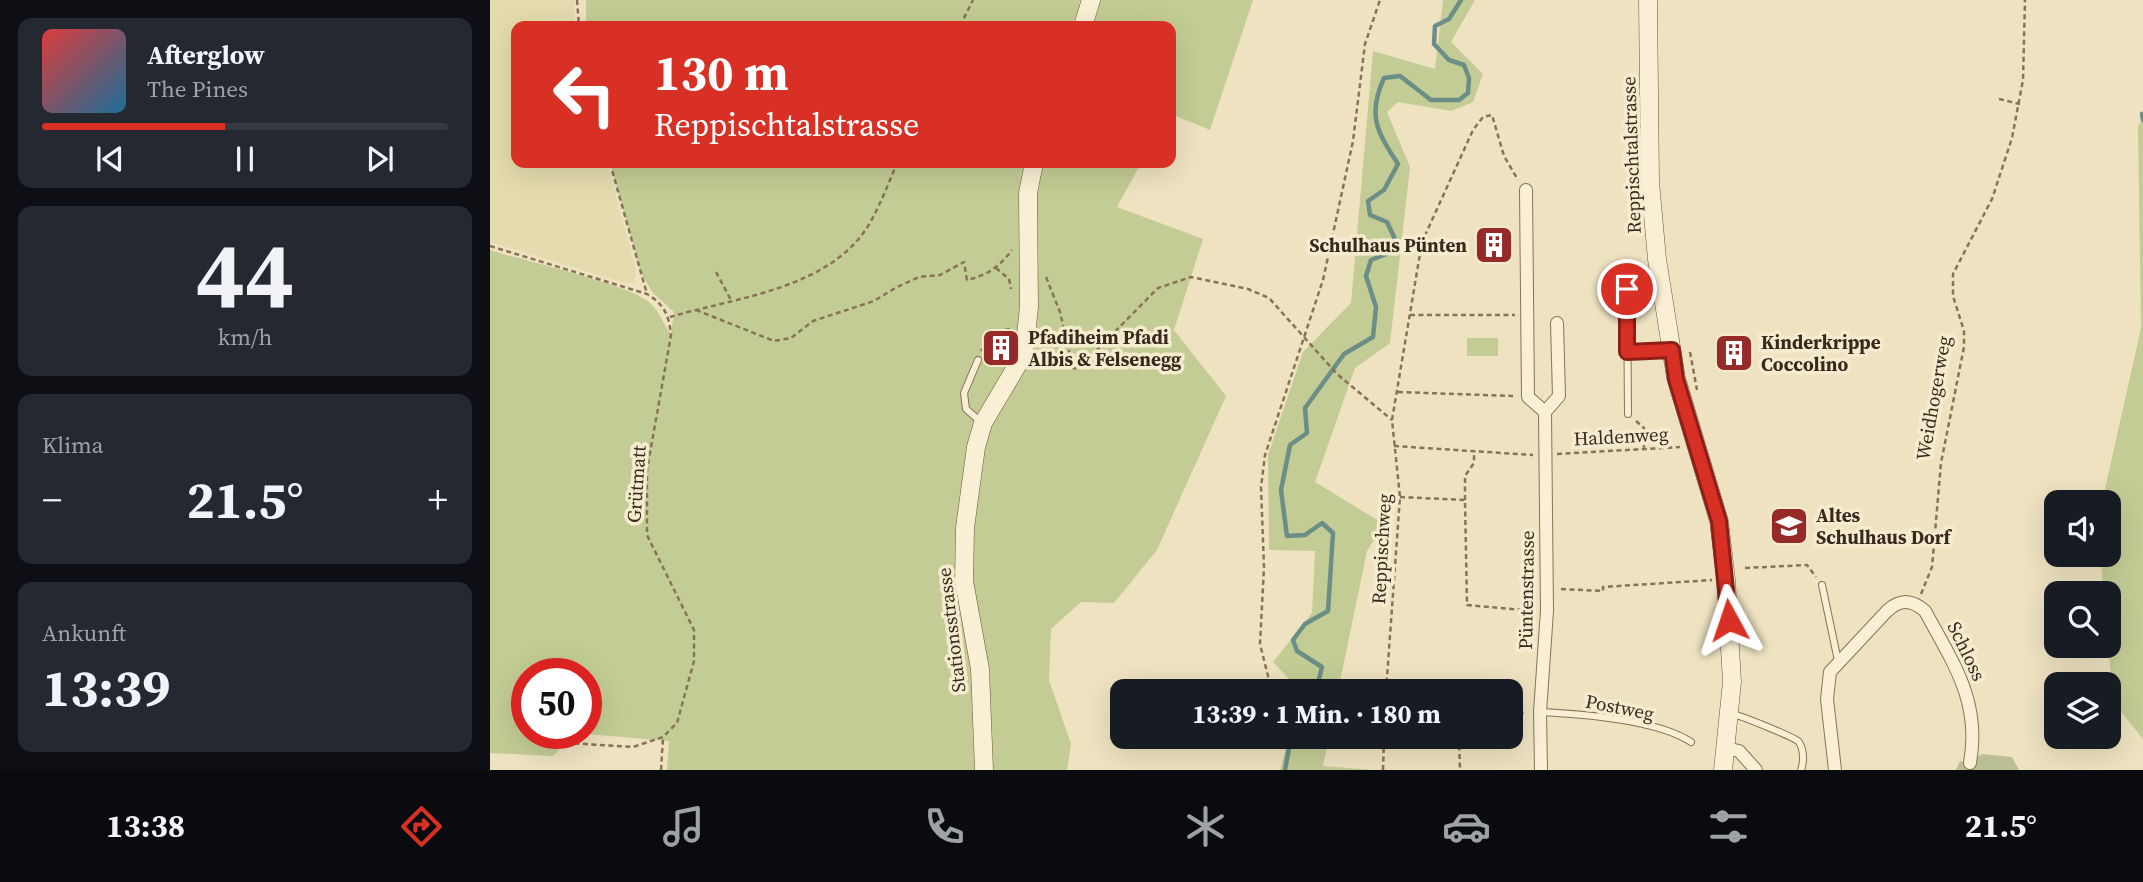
<!DOCTYPE html>
<html lang="de">
<meta charset="utf-8">
<style>
:root{--surface:#171b24;--page:#242831;--text:#f1f3f6;--muted:#9ea1a6;--line:#363941;--accent:#d93025}
body{margin:0;font-family:"Source Serif 4",serif;background:var(--page);color:var(--text);height:100vh;display:flex;flex-direction:column;font-size:26px;white-space:nowrap}
*{box-sizing:border-box;margin:0}
p{font-size:23px;color:var(--muted)}
.icon{flex:none;width:38px;height:38px;fill:none;stroke:currentColor;stroke-width:2;stroke-linecap:round;stroke-linejoin:round}
.map{position:relative;flex:1;overflow:hidden}
.drawer{display:flex;flex-direction:column;gap:18px;padding:18px;background:#0d0f14;width:490px}
.drawer>*{flex:none}
.top-card{position:absolute;left:21px;top:21px;width:665px;height:147px;border-radius:14px;box-shadow:0 7px 28px #0002;background:#d93025;color:#fff;overflow:hidden}
.fabs{position:absolute;left:1554px;top:490px;display:grid;gap:14px}
.fabs a{display:grid;place-items:center;width:77px;height:77px;border-radius:14px;background:var(--surface);box-shadow:0 7px 28px #0002;font-size:35px}
.speed{position:absolute;left:21px;top:658px;display:flex;gap:14px;font-size:35px;font-weight:700;text-align:center}
.speed>*{display:grid;place-content:center;width:91px;height:91px;border-radius:50%;background:var(--surface);box-shadow:0 7px 28px #0002;line-height:1}
.speed .limit{border:10px solid #d22;background:#fff;color:#111}
.pin{position:absolute;display:grid;place-items:center;width:60px;height:60px;color:#fff;margin:-30px;border:4px solid #fff;border-radius:50%;box-shadow:0 2px 7px #0007}
.me{position:absolute;width:77px;margin:-38px;rotate:355deg;stroke-linejoin:round;filter:drop-shadow(0 0 5px #0008)}
.turn{display:flex;align-items:center;gap:24px;height:147px;padding:0 28px;font-size:32px}
.turn .icon{width:91px;height:91px;stroke-width:2.5}
.turn b{display:block;font-size:49px;line-height:60px}
.big{font-size:52px;font-weight:700;line-height:1.1}
.drawer .tile{flex:1;display:flex;flex-direction:column;justify-content:center;gap:10px;min-width:0;padding:0 24px;border-radius:14px;background:var(--page)}
.drawer .dial{align-items:center;gap:0}
.dial b{font-size:91px;line-height:1}
.song{display:flex;align-items:center;gap:21px}
.cover{width:84px;height:84px;border-radius:10px;background:linear-gradient(135deg,hsl(0 70% 55%),hsl(200 70% 35%))}
.played{height:7px;border-radius:4px;background:linear-gradient(90deg,var(--accent) 45%,var(--line) 45%)}
.keys{display:flex;justify-content:space-around;direction:ltr}
.heat{display:flex;justify-content:space-between;align-items:center;font-size:38px;direction:ltr}
.trip{position:absolute;left:620px;top:679px;width:413px;height:70px;border-radius:14px;background:var(--surface);box-shadow:0 7px 28px #0002;font-weight:700;line-height:70px;text-align:center}
.tabs{display:flex;height:112px;justify-content:space-around;align-items:center;background:#090b0e;color:var(--muted)}
.tabs .icon{width:49px;height:49px}
.tabs .active{color:var(--accent)}
.tabs b{font-size:32px;color:var(--text)}
main{display:flex;flex:1;min-height:0}
.map>svg:first-child{display:block}
.farmland{fill:#e4dcae}
.green{fill:#c4cc95;fill-rule:evenodd}
.cemetery{fill:#bac094}
.lines{fill:none;stroke-linecap:round;stroke-linejoin:round}
.stream{stroke:#6b8e86;stroke-width:4.5}
.lane-casing{stroke:#877358;stroke-width:8}
.street-casing{stroke:#877358;stroke-width:14}
.secondary-casing{stroke:#69543c;stroke-width:19}
.path{stroke:#877358;stroke-width:2.5;stroke-dasharray:5 3.5;stroke-linecap:butt}
.lane{stroke:#f9efd4;stroke-width:6}
.street{stroke:#f9efd4;stroke-width:12}
.secondary{stroke:#f9efd4;stroke-width:18}
.route-casing{stroke:#8d1f18;stroke-width:18}
.route{stroke:#d93025;stroke-width:12}
.labels{text-anchor:middle;dominant-baseline:central;stroke-width:7;stroke-linejoin:round;paint-order:stroke}
.street-label{font-size:19px;fill:#372a1d;stroke:#f5ecd0}
.poi-label{font-size:19px;font-weight:bold;fill:#372a1d;stroke:#f5ecd0;text-anchor:start}
</style>
<main>
<section class="drawer">
<div class="tile">
<div class="song"><i class="cover"></i><div><b>Afterglow</b><p>The Pines</p></div></div>
<div class="played"></div>
<div class="keys"><svg class="icon" aria-label="previous" viewBox="0 0 24 24"><path d="M18 5L8 12l10 7zM5 5v14"/></svg><svg class="icon" aria-label="pause" viewBox="0 0 24 24"><path d="M8 5v14M16 5v14"/></svg><svg class="icon" aria-label="next" viewBox="0 0 24 24"><path d="M6 5l10 7-10 7zM19 5v14"/></svg></div>
</div>
<div class="tile dial"><b>44</b><p>km/h</p></div>
<div class="tile"><p>Klima</p>
<div class="heat"><a>−</a><b class="big">21.5°</b><a>+</a></div>
</div>
<div class="tile"><p>Ankunft</p><b class="big">13:39</b></div>
</section>
<div class="map">
<svg width="1653" height="770" viewBox="0 0 1653 770">
<rect width="100%" height="100%" fill="#eee2c1"/>
<!-- farmland -->
<polygon class="farmland" points="0,0 84,0 85,26 26,26 26,163 117,163 146,270 144,283 135,283 0,242"/>
<!-- green -->
<g class="green">
<polygon points="96,0 763,0 720,130 681,114 681,26 96,26"/>
<polygon points="953,0 985,0 961,42 993,74 983,102 961,111 908,102 897,112 920,167 900,343 865,368 825,482 894,524 877,551 848,691 810,691 783,662 822,613 825,551 779,550 778,455 813,352 861,303 883,51 945,69"/>
<polygon points="1653,117 1653,739 1624,703 1618,646 1619,593 1613,593 1611,555 1619,555 1619,502 1612,502 1651,328 1648,127"/>
<path d="M120,163H651L627,207L713,239L684,330L736,396L667,550L624,603L591,602L561,629L559,680L581,744L577,770H177L179,741L84,733L63,756L0,753V250C33,261 139,284 160,303C170,312 173,324 181,334L184,312L163,293L151,273ZM37,674H96V733H37Z"/>
<rect x="977" y="338" width="31" height="18"/>
<polygon points="799,737 839,737 833,766 884,770 790,770"/>
</g>
<!-- cemetery -->
<polygon class="cemetery" points="1492,754 1522,757 1529,770 1466,770 1470,761 1478,762"/>
<g class="lines">
<!-- stream -->
<g class="stream">
<polyline points="1652,114 1653,120"/>
<path d="M826,691L832,667L807,651L803,640L815,624L838,611L843,533L832,523L815,535L797,536L791,490L800,445L817,433L815,408L854,354L883,337L886,307L876,276L881,260L899,253L905,239L897,222L880,215L878,201L894,190L908,164C887,132 877,115 894,78L910,76L941,100H969L978,93L979,78L974,65L959,60L944,44L945,26L959,19L971,0"/>
<polyline points="795,770 799,748 806,737"/>
</g>
<!-- lane casing -->
<g class="lane-casing">
<g id="lane">
<polyline points="1137,289 1138,414"/>
<polyline points="1137,353 1181,350"/>
<polyline points="488,360 474,393 476,409 491,422"/>
<polyline points="1332,585 1348,661"/>
<path d="M1050,712C1092,714 1166,719 1201,742"/>
<path d="M1241,714C1248,714 1306,738 1309,742C1314,750 1314,762 1311,770"/>
</g>
</g>
<!-- street casing -->
<g class="street-casing">
<g id="street">
<polyline points="1036,190 1038,397 1055,412"/>
<polyline points="1235,748 1249,751 1266,770"/>
<polyline points="1051,770 1050,712 1057,611 1055,412 1069,396 1067,323"/>
<path d="M1345,770L1337,699L1340,672L1397,611C1410,599 1421,599 1435,611C1463,663 1491,701 1480,763"/>
</g>
</g>
<!-- secondary casing -->
<g class="secondary-casing">
<g id="secondary">
<polyline points="1158,0 1160,182 1167,259 1186,378 1229,521 1236,580 1242,682 1233,770"/>
<polyline points="593,26 601,0"/>
<polyline points="494,770 490,669 474,581 475,528 486,447 493,423 534,354 539,307 538,193 544,163"/>
</g>
</g>
<!-- path -->
<g class="path">
<polyline points="87,0 89,26"/>
<polyline points="470,26 483,0"/>
<polyline points="1509,99 1530,104"/>
<polyline points="120,163 157,294"/>
<path d="M0,246L157,294C174,304 179,315 181,335L157,470V535L204,630V661L187,723L173,737L143,747L79,743"/>
<polyline points="506,268 519,279 521,289"/>
<polyline points="226,272 241,300"/>
<polyline points="556,277 570,312 583,368 588,369 668,288 701,277 758,289 779,298 847,374 902,420"/>
<path d="M206,310L284,341L301,338L323,321L384,301L407,287L429,277L450,275L474,262L477,280C498,275 509,267 522,250"/>
<polyline points="920,315 1025,315"/>
<path d="M180,317C247,297 343,289 381,221C391,203 399,182 407,163"/>
<polyline points="491,351 504,332 520,329"/>
<polyline points="1200,352 1207,390"/>
<polyline points="908,392 1023,396"/>
<polyline points="1146,421 1154,428 1154,449"/>
<polyline points="904,446 1043,455"/>
<polyline points="1067,454 1190,447"/>
<polyline points="910,497 975,500 977,605 1044,611"/>
<polyline points="975,500 975,476 984,463 984,451"/>
<polyline points="1255,568 1317,565 1326,577"/>
<polyline points="1071,589 1113,591 1113,587 1222,580"/>
<polyline points="1431,594 1442,567 1451,463 1474,347 1474,331 1463,296 1463,274 1502,199 1522,138 1533,80 1535,0"/>
<polyline points="788,691 779,680 770,644 774,567 771,487 775,455 833,280 863,141 875,44 890,0"/>
<polyline points="896,691 910,497 902,420 932,242 983,130 993,117 1002,115 1014,156 1028,180"/>
<polyline points="1020,713 1036,713"/>
<polyline points="969,737 970,770"/>
<polyline points="171,770 173,738"/>
<polyline points="893,770 894,737"/>
</g>
<!-- lane -->
<use href="#lane" class="lane"/>
<!-- street -->
<use href="#street" class="street"/>
<!-- secondary -->
<use href="#secondary" class="secondary"/>
</g>
<g class="lines">
<!-- route casing -->
<g class="route-casing">
<polyline id="route" points="1137,289 1137,352 1182,350 1186,379 1229,521 1239,620"/>
</g>
<!-- route -->
<use href="#route" class="route"/>
</g>
<!-- icons -->
<defs>
<g id="building-square" transform="scale(2.0125)"><rect x="-9" y="-9" width="18" height="18" rx="4" fill="#962a28" stroke="#f5ecd0"/><path d="M-4-6H4V6H1V3H-1V6H-4ZM-2.5-4.3h1.7v1.8h-1.7ZM.8-4.3h1.7v1.8H.8ZM-2.5-1h1.7V.8h-1.7ZM.8-1h1.7V.8H.8Z" fill="#fff"/></g>
<g id="school-square" transform="scale(2.0125)"><rect x="-9" y="-9" width="18" height="18" rx="4" fill="#962a28" stroke="#f5ecd0"/><path d="M0-5L7-2L0 1L-7-2ZM-4 1L0 2.5L4 1V4Q0 6-4 4Z" fill="#fff"/></g>
</defs>
<g fill-rule="evenodd">
<use href="#building-square" x="1004" y="245"/>
<use href="#building-square" x="511" y="348"/>
<use href="#building-square" x="1244" y="353"/>
<use href="#school-square" x="1299" y="526"/>
</g>
<g class="labels">
<!-- street labels -->
<g class="street-label">
<text transform="translate(1141 155) rotate(-92)">Reppischtalstrasse</text>
<text transform="translate(1443 398) rotate(-80)">Weidhogerweg</text>
<text transform="translate(1131 436) rotate(-3)">Haldenweg</text>
<text transform="translate(146 484) rotate(-86)">Grütmatt</text>
<text transform="translate(891 549) rotate(-87)">Reppischweg</text>
<text transform="translate(1036 590) rotate(-89)">Püntenstrasse</text>
<text transform="translate(461 630) rotate(-97)">Stationsstrasse</text>
<text transform="translate(1477 651) rotate(64)">Schloss</text>
<text transform="translate(1130 707) rotate(11)">Postweg</text>
</g>
<!-- poi labels -->
<g class="poi-label">
<text x="977" y="245" text-anchor="end">Schulhaus Pünten</text>
<text x="538" y="337">Pfadiheim Pfadi<tspan x="538" dy="22">Albis &amp; Felsenegg</tspan></text>
<text x="1271" y="342">Kinderkrippe<tspan x="1271" dy="22">Coccolino</tspan></text>
<text x="1326" y="515">Altes<tspan x="1326" dy="22">Schulhaus Dorf</tspan></text>
</g>
</g>
</svg>
<div class="fabs">
<a><svg class="icon" aria-label="sound" viewBox="0 0 24 24"><path d="M4 9h4l5-4v14l-5-4H4zM17 9q2 3 0 6"/></svg></a>
<a><svg class="icon" aria-label="search" viewBox="0 0 24 24"><circle cx="10" cy="10" r="6"/><path d="M15 15l6 6"/></svg></a>
<a><svg class="icon" aria-label="layers" viewBox="0 0 24 24"><path d="M12 4l9 5-9 5-9-5zM3 14l9 5 9-5"/></svg></a>
</div>
<div class="speed"><div class="limit">50</div></div>
<div class="pin" style="left:1137px;top:289px;background:#d93025"><svg class="icon" aria-label="arrive" viewBox="0 0 24 24"><path d="M6 21V4h12l-3 4 3 4H6"/></svg></div>
<svg class="me" style="left:1239px;top:620px" viewBox="-20 -20 40 40"><path d="M0-17L14 15 0 8-14 15z" fill="#d93025" stroke="#fff" stroke-width="4"/></svg>
<div class="trip">13:39 · 1 Min. · 180 m</div>
<div class="top-card">
<div class="turn"><svg class="icon" aria-label="left" viewBox="0 0 24 24"><path d="M17 20v-9H6M10 6l-5 5 5 5"/></svg><div><b>130 m</b>Reppischtalstrasse</div></div>
</div>
</div>
</main>
<nav class="tabs">
<b>13:38</b>
<svg class="icon active" aria-label="directions" viewBox="0 0 24 24"><path d="M12 3l9 9-9 9-9-9zM9 14v-3h6M13 9l2 2-2 2"/></svg>
<svg class="icon" aria-label="music" viewBox="0 0 24 24"><path d="M9 18V5l10-2v13"/><circle cx="6" cy="18" r="3"/><circle cx="16" cy="16" r="3"/></svg>
<svg class="icon" aria-label="phone" viewBox="0 0 24 24"><path d="M5 4h4l2 5-3 2q2 4 5 5l2-3 5 2v4C11 20 4 13 5 4z"/></svg>
<svg class="icon" aria-label="climate" viewBox="0 0 24 24"><path d="M12 3v18M4 7l16 10M4 17L20 7"/></svg>
<svg class="icon" aria-label="car" viewBox="0 0 24 24"><path d="M5 17H2v-5l4-1 3-4h7l3 4 3 1v5h-3M9 17h6M6 11h13"/><circle cx="7" cy="17" r="2"/><circle cx="17" cy="17" r="2"/></svg>
<svg class="icon" aria-label="filters" viewBox="0 0 24 24"><path d="M4 7h16M4 17h16"/><circle cx="9" cy="7" r="2"/><circle cx="15" cy="17" r="2"/></svg>
<b>21.5°</b>
</nav>
